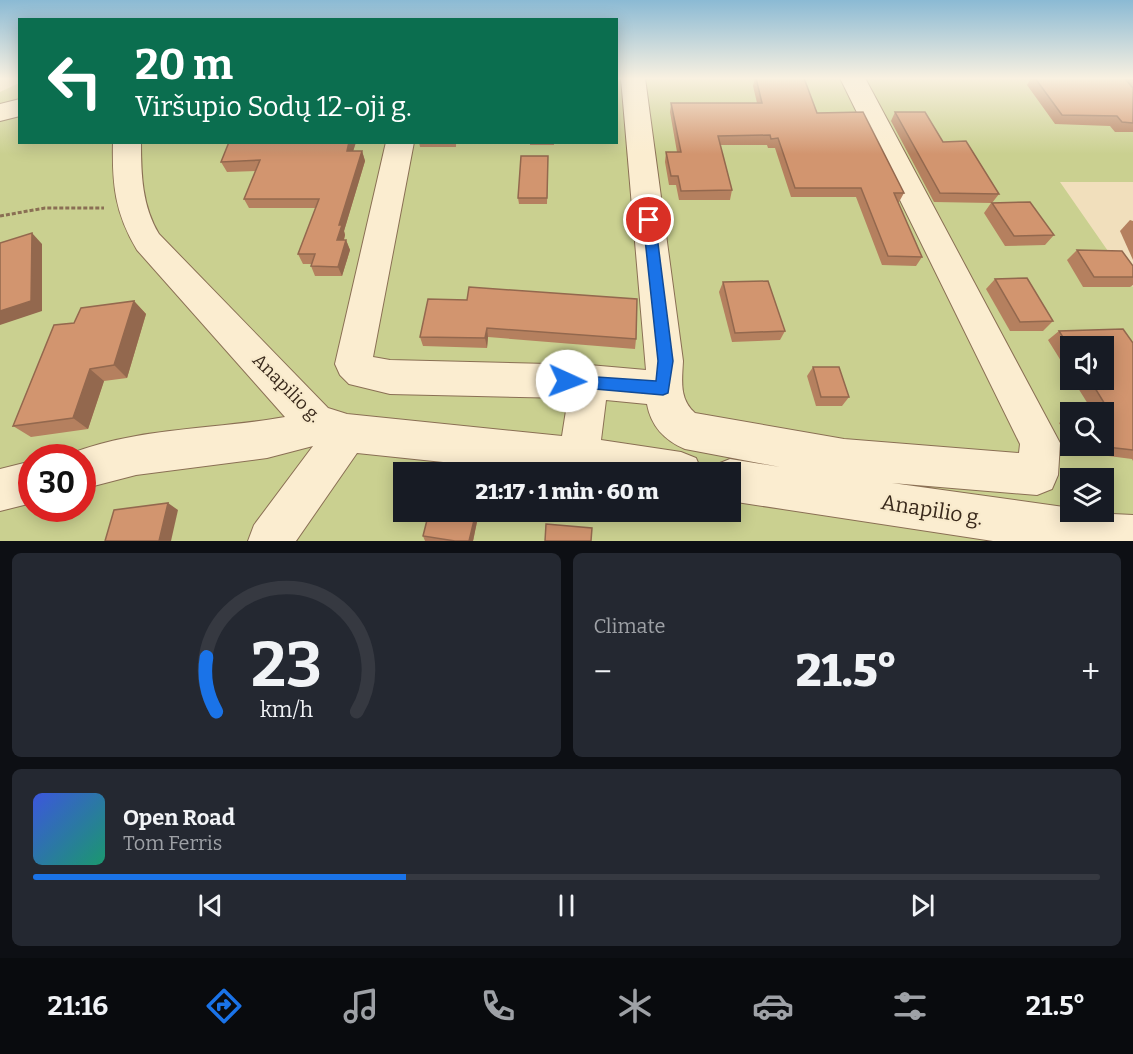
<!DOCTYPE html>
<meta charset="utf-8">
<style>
:root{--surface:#171b24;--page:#242831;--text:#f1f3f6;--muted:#9ea1a6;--line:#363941;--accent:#1a73e8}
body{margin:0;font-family:Bitter,serif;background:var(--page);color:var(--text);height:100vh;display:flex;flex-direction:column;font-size:22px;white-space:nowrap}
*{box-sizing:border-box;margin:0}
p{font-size:20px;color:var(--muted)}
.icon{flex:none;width:33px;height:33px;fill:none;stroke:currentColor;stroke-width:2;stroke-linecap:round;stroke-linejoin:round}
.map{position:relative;height:541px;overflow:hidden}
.drawer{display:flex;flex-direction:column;gap:12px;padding:12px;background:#0d0f14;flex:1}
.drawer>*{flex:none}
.guide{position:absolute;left:18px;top:18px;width:600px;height:126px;border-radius:0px;box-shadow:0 3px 15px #0003;background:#0b6e4f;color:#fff;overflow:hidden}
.fabs{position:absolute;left:1060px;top:336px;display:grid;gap:12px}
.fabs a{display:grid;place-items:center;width:54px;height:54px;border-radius:0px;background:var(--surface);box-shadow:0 3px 15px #0003;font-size:30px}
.speed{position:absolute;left:18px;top:444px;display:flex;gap:12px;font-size:30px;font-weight:700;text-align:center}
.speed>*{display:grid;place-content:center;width:78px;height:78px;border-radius:50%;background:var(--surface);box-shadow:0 3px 15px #0003;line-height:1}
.speed .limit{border:9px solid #d22;background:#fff;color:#111}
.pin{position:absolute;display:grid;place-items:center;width:51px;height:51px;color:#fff;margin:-26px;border:3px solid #fff;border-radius:50%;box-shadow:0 2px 6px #0007}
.me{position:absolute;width:66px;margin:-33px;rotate:92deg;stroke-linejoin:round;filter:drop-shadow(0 0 4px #0008)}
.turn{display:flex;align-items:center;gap:21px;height:126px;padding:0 18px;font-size:27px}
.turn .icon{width:78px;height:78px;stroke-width:2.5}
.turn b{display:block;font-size:42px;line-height:51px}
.big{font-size:45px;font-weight:800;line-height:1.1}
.drawer .card{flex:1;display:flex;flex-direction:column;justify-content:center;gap:9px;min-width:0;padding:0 21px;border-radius:9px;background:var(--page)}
.drawer .dial{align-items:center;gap:0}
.dial svg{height:156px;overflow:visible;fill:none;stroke:var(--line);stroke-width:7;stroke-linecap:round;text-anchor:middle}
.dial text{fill:var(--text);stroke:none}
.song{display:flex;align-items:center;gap:18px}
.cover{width:72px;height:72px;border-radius:9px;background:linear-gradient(135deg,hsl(230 70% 55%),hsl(160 70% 35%))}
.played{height:6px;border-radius:3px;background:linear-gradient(90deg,var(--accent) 35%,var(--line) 35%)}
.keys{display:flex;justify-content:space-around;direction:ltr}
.heat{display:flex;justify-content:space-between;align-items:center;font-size:33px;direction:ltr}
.drawer .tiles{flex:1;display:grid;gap:12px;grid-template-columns:1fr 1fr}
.card:last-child{grid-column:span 2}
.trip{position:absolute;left:393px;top:462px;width:348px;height:60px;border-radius:0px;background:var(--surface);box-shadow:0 3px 15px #0003;font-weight:800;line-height:60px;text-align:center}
.menu{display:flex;height:96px;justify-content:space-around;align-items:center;background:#090b0e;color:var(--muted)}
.menu .icon{width:42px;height:42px}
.menu .active{color:var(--accent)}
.menu b{font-size:27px;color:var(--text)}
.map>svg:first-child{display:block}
.green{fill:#cad090;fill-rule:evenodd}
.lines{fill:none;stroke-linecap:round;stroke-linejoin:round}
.minor-casing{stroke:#8a6f54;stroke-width:2}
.path{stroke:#8a6f54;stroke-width:3;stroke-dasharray:4 2;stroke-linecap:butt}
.minor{fill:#fbedd0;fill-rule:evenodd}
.wall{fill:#b5805f}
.shaded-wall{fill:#93684e}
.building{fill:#d2956f;stroke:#93684e;stroke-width:1.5}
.route{fill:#1a73e8;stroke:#114b97;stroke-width:1.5}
.labels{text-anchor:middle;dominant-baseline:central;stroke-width:4.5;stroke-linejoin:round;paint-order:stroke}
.street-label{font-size:18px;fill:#38281a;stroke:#f8eacc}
.near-street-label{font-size:21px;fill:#38281a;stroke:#f8eacc}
</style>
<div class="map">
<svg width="1133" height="541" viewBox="0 0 1133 541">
<rect width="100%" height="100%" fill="#f1dfbc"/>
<!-- green -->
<path class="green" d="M617,78H1133V182H1060L1133,287V541H0V92L19,83L20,142H616ZM1071,346H1104V380H1071ZM1071,412H1104V446H1071ZM32,458H82V508H32ZM404,472H730V512H404ZM1071,478H1104V512H1071Z"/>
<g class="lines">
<!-- minor casing -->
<g class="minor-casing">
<g id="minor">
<path d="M621,78H645L683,361C682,381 679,399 695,413L844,439L1019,453L1020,444L840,78H865L1060,443L1058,475L1052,489L1037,495L892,483L1071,508V512L1133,515V541H993L730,501V472H712L715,465L730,459L780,467L685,449C664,440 651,426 647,404L606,400L601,440L681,452L696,458L702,472H540L357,453L296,541H248L254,525L313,446L267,458L136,475L82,489V458H66L67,455C136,427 213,430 285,417L137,250C115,213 112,185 113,142H141C141,174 142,206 159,234L328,408L347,414L562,436L568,398L390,394L349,384L340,375L335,364L386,142H414L373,357L390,360L589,365L646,370Z"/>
<polygon points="20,99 20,116 0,121 0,104"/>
<polygon points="32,461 32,503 0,511 0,469"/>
</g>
</g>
<!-- path -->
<polyline class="path" points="0,216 45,208 104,208"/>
<!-- minor -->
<use href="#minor" class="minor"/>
</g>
<!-- wall -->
<g class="wall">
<polygon points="755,78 804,78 817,113 904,193 899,202 898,202 922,257 916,266 882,265 856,197 791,197 775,148 768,148 767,145 720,145 732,190 730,200 679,200 676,185 669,185 665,162 666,152 677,152 670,112 671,103 757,103 753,86"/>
<polygon points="1031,78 1133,78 1133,132 1115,132 1110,126 1055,124 1027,85"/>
<polygon points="895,112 943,142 999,194 992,203 1054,235 1045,245 1005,246 984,213 991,203 934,202 891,121"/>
<polygon points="229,142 356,142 353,151 362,151 365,161 344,231 345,235 344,240 346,240 350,250 342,276 315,276 311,266 312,264 303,264 298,254 316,208 249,208 244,199 256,171 227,172 221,162"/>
<polygon points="419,142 456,142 456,147 420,147"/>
<rect x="530" y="142" width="24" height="3"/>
<polygon points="548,156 547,204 519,204 518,198"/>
<polygon points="1130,220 1133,221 1133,260 1120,231"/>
<polygon points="1077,250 1133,266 1133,285 1130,287 1083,287 1067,260"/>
<polygon points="995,279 1053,321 1043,331 1010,331 986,289"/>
<polygon points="723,282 785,331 780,340 732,342 719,292"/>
<polygon points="428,299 636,339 635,349 488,337 487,348 423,346 420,337"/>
<polygon points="134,301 146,314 127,378 104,381 88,429 31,437 13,426 74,323"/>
<polygon points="1059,331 1133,343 1133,461 1132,459 1077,452 1073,446 1104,446 1104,412 1093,412 1073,380 1104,380 1071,346 1071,377 1048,340"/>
<polygon points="813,367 849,397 842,406 816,406 807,376"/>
<polygon points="1071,414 1071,443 1059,423"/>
<polygon points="429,512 479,512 473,541 425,541 423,536"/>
</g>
<!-- shaded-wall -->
<g class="shaded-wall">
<polygon points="349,142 356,142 350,161 347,151"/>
<polygon points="362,151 365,161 344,231 345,235 341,250 337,240 339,225"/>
<polygon points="32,233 42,244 42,311 0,325 0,311"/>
<polygon points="346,240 350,250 342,276 338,267"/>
<polygon points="134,301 146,314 127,378 114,365"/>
<polygon points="487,328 488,337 487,348 485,338"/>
<polygon points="90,369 104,381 88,429 73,418"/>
<polygon points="168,503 178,510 171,541 159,541"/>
<polygon points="476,512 479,512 473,541 469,541"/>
</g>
<!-- building -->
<g class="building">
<polygon points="756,78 804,78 817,113 863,112 904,193 894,193 922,257 888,256 861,188 795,188 778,138 771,139 770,135 718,136 732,190 681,191 678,176 671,176 666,152 681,152 671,103 762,103"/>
<polygon points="1035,78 1133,78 1133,80 1126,80 1133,88 1133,123 1122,122 1117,116 1062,115"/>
<polygon points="895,112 925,112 943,142 966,141 999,194 940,193"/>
<polygon points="229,142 349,142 347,151 362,151 339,225 342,225 337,240 346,240 338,267 311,266 315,254 298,254 319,199 244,199 260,160 221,162"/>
<polygon points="521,156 548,156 547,198 518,198"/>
<polygon points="1030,202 1054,235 1014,236 992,203"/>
<polygon points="32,233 31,301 0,311 0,243"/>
<polygon points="1077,250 1122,251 1133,266 1133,277 1094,277"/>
<polygon points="1027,278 1053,321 1020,322 995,279"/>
<polygon points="768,281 785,331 735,333 723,282"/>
<polygon points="469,287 637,299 636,339 487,328 485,338 420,337 428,299 467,300"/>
<polygon points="134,301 114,365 90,369 73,418 13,426 54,325 74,323 81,308"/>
<polygon points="1123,329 1133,343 1133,450 1098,446 1104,446 1104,414 1111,414 1090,380 1104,380 1104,346 1071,346 1071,350 1059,331"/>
<polygon points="813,367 839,367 849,397 821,397"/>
<polygon points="168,503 159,541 105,541 114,510"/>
<polygon points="429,512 476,512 469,541 455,541 423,536"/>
<polygon points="546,524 592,528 591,541 545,541"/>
</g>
<!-- sky -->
<linearGradient id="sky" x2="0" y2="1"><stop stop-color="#8bbad4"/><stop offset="0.51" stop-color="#f9f1e1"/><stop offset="1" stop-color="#f9f1e1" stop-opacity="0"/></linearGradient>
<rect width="1133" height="154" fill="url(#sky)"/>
<!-- route -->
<polygon class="route" points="649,215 655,220 673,361 668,393 663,395 561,386 559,381 561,377 567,375 656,381 658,361 643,220"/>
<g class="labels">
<!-- street labels -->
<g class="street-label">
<text transform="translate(287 388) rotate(45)">Anapilio g.</text>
</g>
<!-- near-street labels -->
<g class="near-street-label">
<text transform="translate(932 510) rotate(9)">Anapilio g.</text>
</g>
</g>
</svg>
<div class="fabs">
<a><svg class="icon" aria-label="sound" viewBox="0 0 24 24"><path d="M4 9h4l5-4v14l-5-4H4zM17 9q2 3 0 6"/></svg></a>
<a><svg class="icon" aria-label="search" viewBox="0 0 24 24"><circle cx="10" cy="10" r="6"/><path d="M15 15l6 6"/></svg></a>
<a><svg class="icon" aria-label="layers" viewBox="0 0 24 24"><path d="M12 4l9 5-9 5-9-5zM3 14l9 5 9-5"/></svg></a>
</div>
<div class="speed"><div class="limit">30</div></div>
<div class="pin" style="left:649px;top:220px;background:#d93025"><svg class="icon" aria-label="arrive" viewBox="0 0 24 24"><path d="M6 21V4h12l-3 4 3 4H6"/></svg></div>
<svg class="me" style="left:567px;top:381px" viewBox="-20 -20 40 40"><circle r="19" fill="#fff"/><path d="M0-13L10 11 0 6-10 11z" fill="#1a73e8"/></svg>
<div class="trip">21:17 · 1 min · 60 m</div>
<div class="guide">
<div class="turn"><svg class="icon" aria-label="left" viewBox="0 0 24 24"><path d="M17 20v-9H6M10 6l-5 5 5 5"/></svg><div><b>20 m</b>Viršupio Sodų 12-oji g.</div></div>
</div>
</div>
<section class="drawer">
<div class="tiles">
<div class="card dial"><svg viewBox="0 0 100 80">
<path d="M14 69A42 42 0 1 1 86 69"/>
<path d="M14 69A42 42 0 0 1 9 41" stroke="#1a73e8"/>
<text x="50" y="56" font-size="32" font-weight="700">23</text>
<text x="50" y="72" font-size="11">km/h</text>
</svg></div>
<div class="card"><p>Climate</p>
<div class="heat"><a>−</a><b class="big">21.5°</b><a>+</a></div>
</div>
<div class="card">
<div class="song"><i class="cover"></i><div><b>Open Road</b><p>Tom Ferris</p></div></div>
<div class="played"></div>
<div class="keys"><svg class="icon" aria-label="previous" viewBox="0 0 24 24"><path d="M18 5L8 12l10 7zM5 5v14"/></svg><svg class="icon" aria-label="pause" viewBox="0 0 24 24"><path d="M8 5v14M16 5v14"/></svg><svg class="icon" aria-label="next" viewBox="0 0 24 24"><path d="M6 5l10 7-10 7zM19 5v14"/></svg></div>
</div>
</div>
</section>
<nav class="menu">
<b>21:16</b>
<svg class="icon active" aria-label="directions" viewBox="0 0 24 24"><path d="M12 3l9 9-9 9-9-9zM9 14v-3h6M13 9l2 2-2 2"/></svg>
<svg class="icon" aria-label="music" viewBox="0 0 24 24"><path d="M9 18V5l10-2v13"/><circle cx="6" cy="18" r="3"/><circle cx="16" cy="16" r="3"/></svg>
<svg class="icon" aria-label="phone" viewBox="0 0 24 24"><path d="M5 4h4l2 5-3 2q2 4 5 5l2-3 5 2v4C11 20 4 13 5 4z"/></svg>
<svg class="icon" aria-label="climate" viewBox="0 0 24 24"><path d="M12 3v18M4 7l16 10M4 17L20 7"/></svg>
<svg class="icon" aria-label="car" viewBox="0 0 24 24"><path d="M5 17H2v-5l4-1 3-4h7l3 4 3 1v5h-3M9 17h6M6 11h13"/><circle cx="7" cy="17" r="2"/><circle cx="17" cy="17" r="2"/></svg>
<svg class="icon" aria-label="filters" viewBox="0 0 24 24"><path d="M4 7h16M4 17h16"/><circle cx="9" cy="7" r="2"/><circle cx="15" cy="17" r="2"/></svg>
<b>21.5°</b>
</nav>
